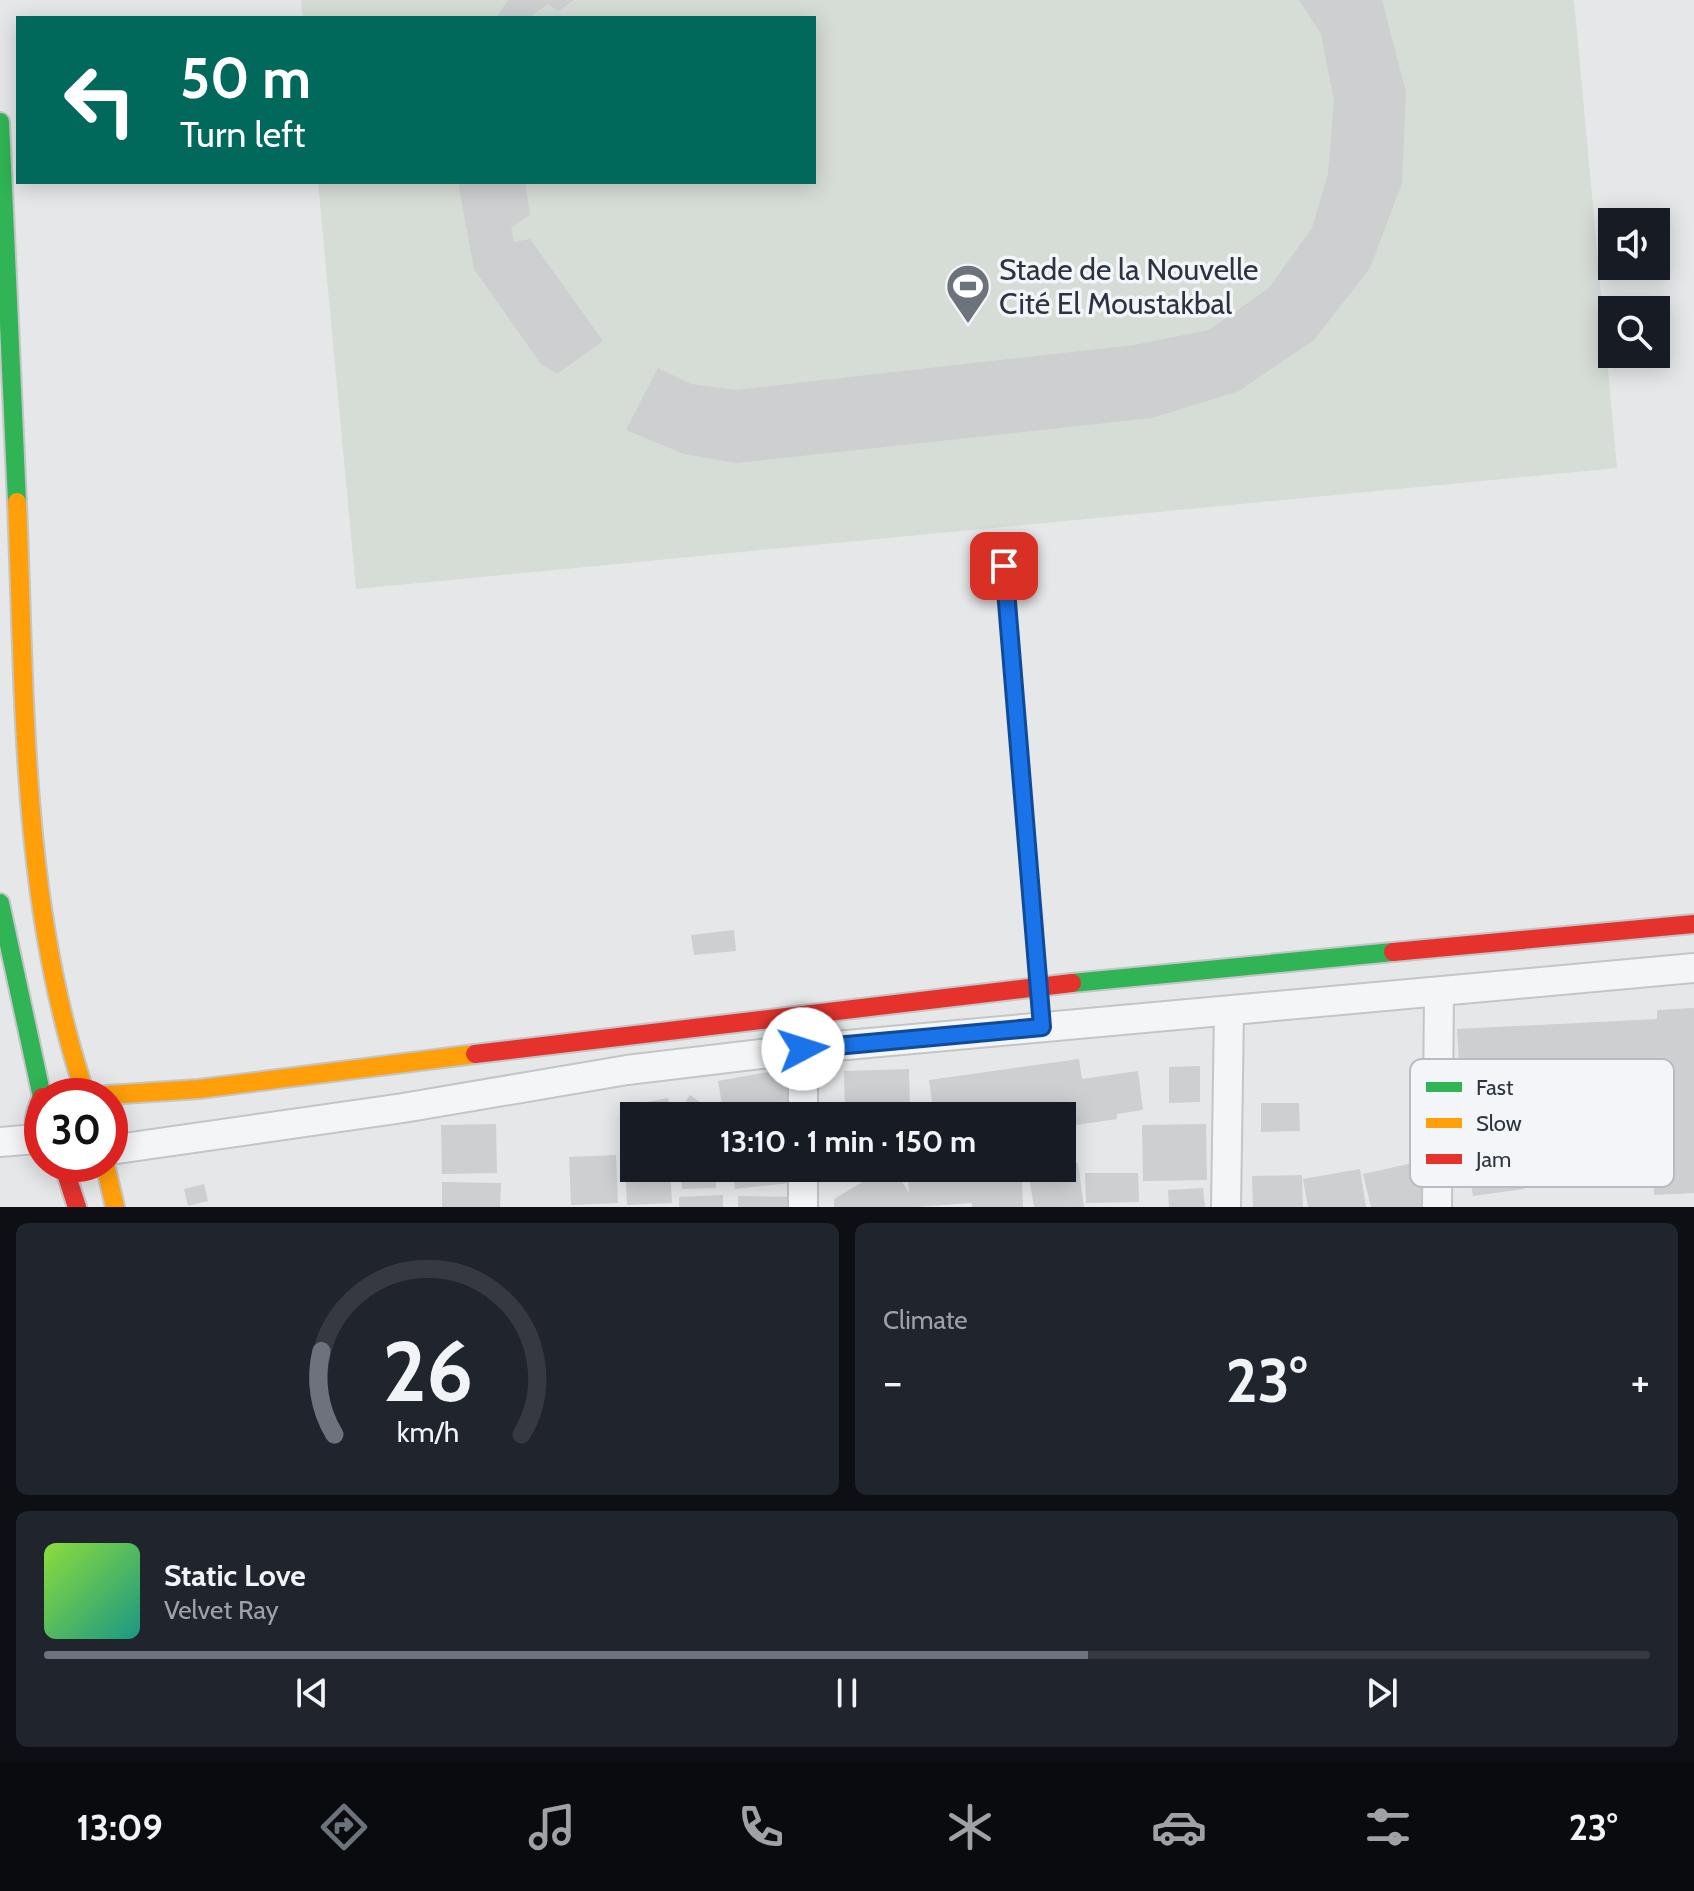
<!DOCTYPE html>
<meta charset="utf-8">
<style>
:root{--surface:#171b24;--page:#20242c;--text:#f1f3f6;--muted:#9ea1a6;--line:#363941;--accent:#6d737c}
body{margin:0;font-family:Cabin,sans-serif;background:var(--page);color:var(--text);height:100vh;display:flex;flex-direction:column;font-size:30px;white-space:nowrap}
*{box-sizing:border-box;margin:0}
p{font-size:26px;color:var(--muted)}
.icon{flex:none;width:44px;height:44px;fill:none;stroke:currentColor;stroke-width:2;stroke-linecap:round;stroke-linejoin:round}
.map{position:relative;height:1207px;overflow:hidden}
.sheet{display:flex;flex-direction:column;gap:16px;padding:16px;background:#0d0f14;flex:1}
.sheet>*{flex:none}
.hud{position:absolute;left:16px;top:16px;width:800px;height:168px;border-radius:0px;box-shadow:0 4px 20px #0003;background:#00695c;color:#fff;overflow:hidden}
.controls{position:absolute;left:1598px;top:208px;display:grid;gap:16px}
.controls a{display:grid;place-items:center;width:72px;height:72px;border-radius:0px;background:var(--surface);box-shadow:0 4px 20px #0003;font-size:40px}
.speed{position:absolute;left:24px;top:1078px;display:flex;gap:16px;font-size:40px;font-weight:700;text-align:center}
.speed>*{display:grid;place-content:center;width:104px;height:104px;border-radius:50%;background:var(--surface);box-shadow:0 4px 20px #0003;line-height:1}
.speed .limit{border:12px solid #d22;background:#fff;color:#111}
.pin{position:absolute;display:grid;place-items:center;width:68px;height:68px;color:#fff;margin:-34px;border-radius:16px;box-shadow:0 4px 12px #0006}
.me{position:absolute;width:88px;margin:-44px;rotate:85deg;stroke-linejoin:round;filter:drop-shadow(0 0 6px #0008)}
.turn{display:flex;align-items:center;gap:28px;height:168px;padding:0 32px;font-size:36px}
.turn .icon{width:104px;height:104px;stroke-width:2.5}
.turn b{display:block;font-size:56px;line-height:68px}
.big{font-size:60px;font-weight:800;line-height:1.1}
.sheet .tile{flex:1;display:flex;flex-direction:column;justify-content:center;gap:12px;min-width:0;padding:0 28px;border-radius:12px;background:var(--page)}
.sheet .dial{align-items:center;gap:0}
.dial svg{height:208px;overflow:visible;fill:none;stroke:var(--line);stroke-width:7;stroke-linecap:round;text-anchor:middle}
.dial text{fill:var(--text);stroke:none}
.song{display:flex;align-items:center;gap:24px}
.cover{width:96px;height:96px;border-radius:12px;background:linear-gradient(135deg,hsl(90 70% 55%),hsl(170 70% 35%))}
.played{height:8px;border-radius:4px;background:linear-gradient(90deg,var(--accent) 65%,var(--line) 65%)}
.keys{display:flex;justify-content:space-around;direction:ltr}
.heat{display:flex;justify-content:space-between;align-items:center;font-size:44px;direction:ltr}
.sheet .tiles{flex:1;display:grid;gap:16px;grid-template-columns:1fr 1fr}
.tile:last-child{grid-column:span 2}
.trip{position:absolute;left:620px;top:1102px;width:456px;height:80px;border-radius:0px;background:var(--surface);box-shadow:0 4px 20px #0003;font-weight:800;line-height:80px;text-align:center}
.tab-bar{display:flex;height:128px;justify-content:space-around;align-items:center;background:#090b0e;color:var(--muted)}
.tab-bar .icon{width:56px;height:56px}
.tab-bar .selected{color:var(--accent)}
.tab-bar b{font-size:36px;color:var(--text)}
.map>svg:first-child{display:block}
.grass{fill:#d6dcd6}
.building{fill:#cdcfd1}
.lines{fill:none;stroke-linecap:round;stroke-linejoin:round}
.lane-casing{stroke:#c3c5c7;stroke-width:18}
.street-casing{stroke:#c3c5c7;stroke-width:32}
.fast-casing{stroke:#c3c5c7;stroke-width:22}
.slow-casing{stroke:#c3c5c7;stroke-width:22}
.jam-casing{stroke:#c3c5c7;stroke-width:22}
.lane{stroke:#f4f5f6;stroke-width:14}
.street{stroke:#f4f5f6;stroke-width:28}
.fast{stroke:#30b455;stroke-width:18}
.slow{stroke:#ff9f0a;stroke-width:18}
.jam{stroke:#e5322d;stroke-width:18}
.route-casing{stroke:#114b97;stroke-width:20}
.route{stroke:#1a73e8;stroke-width:14}
.labels{text-anchor:middle;dominant-baseline:central;stroke-width:7;stroke-linejoin:round;paint-order:stroke}
.poi-label{font-size:30px;fill:#2d3441;stroke:#f3f5f8;text-anchor:start}
.key{fill:#f3f5f8;stroke:#b8bbc1;stroke-width:2}
.key-label{font-size:22px;fill:#2d3441}
</style>
<div class="map">
<svg width="1694" height="1207" viewBox="0 0 1694 1207">
<rect width="100%" height="100%" fill="#e5e7e9"/>
<!-- grass -->
<polygon class="grass" points="301,0 1574,0 1617,468 356,589 318,182 814,182 814,18 303,18"/>
<!-- building -->
<g class="building">
<polygon points="508,0 574,0 558,11 548,4 532,15 534,18 496,18"/>
<polygon points="1299,0 1382,0 1406,92 1402,183 1370,268 1314,340 1239,391 1152,418 736,463 684,454 626,430 658,368 691,384 736,390 1134,345 1209,330 1269,288 1312,228 1328,174 1334,101 1321,34"/>
<polygon points="458,182 525,182 530,215 511,228 514,242 530,239 603,341 557,374 541,364 474,269"/>
<polygon points="734,930 736,951 694,955 691,935"/>
<polygon points="1694,1008 1694,1193 1654,1195 1652,1156 1599,1159 1599,1152 1537,1155 1536,1133 1475,1136 1474,1116 1462,1116 1457,1029 1657,1019 1657,1010"/>
<polygon points="1079,1059 1082,1079 1138,1071 1143,1110 1117,1114 1117,1119 1062,1127 1062,1116 934,1116 929,1080"/>
<polygon points="1200,1066 1200,1102 1169,1103 1169,1067"/>
<polygon points="791,1068 800,1116 724,1116 718,1081"/>
<polygon points="909,1069 910,1116 845,1116 844,1071"/>
<polygon points="690,1095 704,1105 697,1116 676,1116"/>
<polygon points="668,1098 672,1116 635,1116 632,1105"/>
<polygon points="1261,1103 1299,1103 1300,1131 1261,1132"/>
<polygon points="496,1124 497,1173 442,1174 441,1125"/>
<polygon points="1206,1124 1207,1180 1143,1181 1142,1125"/>
<polygon points="1518,1147 1524,1189 1473,1196 1466,1154"/>
<polygon points="616,1155 618,1203 571,1205 569,1157"/>
<polygon points="625,1161 634,1161 634,1168 670,1168 672,1203 627,1205"/>
<polygon points="1422,1161 1433,1207 1371,1207 1363,1174"/>
<polygon points="1078,1163 1084,1207 1034,1207 1028,1171 1062,1168 1062,1165"/>
<polygon points="681,1168 715,1168 716,1188 682,1189"/>
<polygon points="733,1168 798,1168 799,1182 735,1189"/>
<polygon points="829,1168 893,1168 909,1193 908,1168 1014,1168 1022,1181 1023,1207 972,1207 972,1203 916,1207 834,1207 834,1199 864,1181 830,1182"/>
<polygon points="1360,1169 1366,1207 1308,1207 1303,1179"/>
<polygon points="1085,1173 1138,1173 1139,1202 1086,1203"/>
<polygon points="1302,1175 1303,1207 1253,1207 1252,1176"/>
<polygon points="442,1182 501,1183 500,1207 442,1207"/>
<polygon points="204,1184 208,1201 188,1206 184,1189"/>
<polygon points="1203,1188 1205,1207 1169,1207 1168,1190"/>
<polygon points="723,1195 723,1207 679,1207 679,1197"/>
<polygon points="738,1196 798,1197 798,1207 738,1207"/>
</g>
<g class="lines">
<!-- lane casing -->
<g class="lane-casing">
<polyline id="lane" points="1004,566 1042,1027"/>
</g>
<!-- street casing -->
<g class="street-casing">
<g id="street">
<polyline points="803,1049 803,1116"/>
<polyline points="0,1142 36,1139"/>
<polyline points="110,1150 403,1108 627,1070 803,1049 1694,968"/>
<polyline points="803,1168 803,1207"/>
<polyline points="1226,1207 1229,1011"/>
<polyline points="1437,1207 1439,992"/>
</g>
</g>
<!-- fast casing -->
<g class="fast-casing">
<g id="fast">
<polyline points="0,122 17,502"/>
<polyline points="0,903 42,1097"/>
<polyline points="1072,983 1393,952"/>
<polyline points="110,1101 117,1124 110,1147"/>
</g>
</g>
<!-- slow casing -->
<g class="slow-casing">
<g id="slow">
<path d="M17,502C25,696 21,894 81,1081"/>
<polyline points="107,1095 199,1089 475,1054"/>
<polyline points="105,1164 115,1207"/>
</g>
</g>
<!-- jam casing -->
<g class="jam-casing">
<g id="jam">
<polyline points="1393,952 1694,924"/>
<polyline points="475,1054 1072,983"/>
<path d="M42,1097C33,1115 31,1131 42,1149"/>
<polyline points="63,1164 77,1207"/>
</g>
</g>
<!-- lane -->
<use href="#lane" class="lane"/>
<!-- street -->
<use href="#street" class="street"/>
<!-- fast -->
<use href="#fast" class="fast"/>
<!-- slow -->
<use href="#slow" class="slow"/>
<!-- jam -->
<use href="#jam" class="jam"/>
</g>
<g class="lines">
<!-- route casing -->
<g class="route-casing">
<polyline id="route" points="803,1049 1042,1027 1004,566"/>
</g>
<!-- route -->
<use href="#route" class="route"/>
</g>
<!-- icons -->
<defs>
<g id="stadium-pin" transform="scale(2.3)"><path d="M0 17L-7.5 6A9.5 9.5 0 1 1 7.5 6Z" fill="#6d737c" stroke="#f3f5f8"/><path d="M0-5a6.5 5 0 1 0 0 10a6.5 5 0 1 0 0-10ZM-3.5-1.8h7v3.6h-7Z" fill="#fff"/></g>
</defs>
<g fill-rule="evenodd">
<use href="#stadium-pin" x="968" y="286"/>
</g>
<g class="labels">
<!-- poi labels -->
<g class="poi-label">
<text x="999" y="269">Stade de la Nouvelle<tspan x="999" dy="34">Cité El Moustakbal</tspan></text>
</g>
</g>
<!-- legend -->
<rect x="1410" y="1059" width="264" height="128" rx="12" class="key"/>
<rect x="1426" y="1082" width="36" height="10" fill="#30b455"/>
<rect x="1426" y="1118" width="36" height="10" fill="#ff9f0a"/>
<rect x="1426" y="1154" width="36" height="10" fill="#e5322d"/>
<g class="key-label">
<text x="1476" y="1095">Fast</text>
<text x="1476" y="1131">Slow</text>
<text x="1476" y="1167">Jam</text>
</g>
</svg>
<div class="controls">
<a><svg class="icon" aria-label="sound" viewBox="0 0 24 24"><path d="M4 9h4l5-4v14l-5-4H4zM17 9q2 3 0 6"/></svg></a>
<a><svg class="icon" aria-label="search" viewBox="0 0 24 24"><circle cx="10" cy="10" r="6"/><path d="M15 15l6 6"/></svg></a>
</div>
<div class="speed"><div class="limit">30</div></div>
<div class="pin" style="left:1004px;top:566px;background:#d93025"><svg class="icon" aria-label="arrive" viewBox="0 0 24 24"><path d="M6 21V4h12l-3 4 3 4H6"/></svg></div>
<svg class="me" style="left:803px;top:1049px" viewBox="-20 -20 40 40"><circle r="19" fill="#fff"/><path d="M0-13L10 11 0 6-10 11z" fill="#1a73e8"/></svg>
<div class="trip">13:10 · 1 min · 150 m</div>
<div class="hud">
<div class="turn"><svg class="icon" aria-label="left" viewBox="0 0 24 24"><path d="M17 20v-9H6M10 6l-5 5 5 5"/></svg><div><b>50 m</b>Turn left</div></div>
</div>
</div>
<section class="sheet">
<div class="tiles">
<div class="tile dial"><svg viewBox="0 0 100 80">
<path d="M14 69A42 42 0 1 1 86 69"/>
<path d="M14 69A42 42 0 0 1 9 37" stroke="#6d737c"/>
<text x="50" y="56" font-size="32" font-weight="700">26</text>
<text x="50" y="72" font-size="11">km/h</text>
</svg></div>
<div class="tile"><p>Climate</p>
<div class="heat"><a>−</a><b class="big">23°</b><a>+</a></div>
</div>
<div class="tile">
<div class="song"><i class="cover"></i><div><b>Static Love</b><p>Velvet Ray</p></div></div>
<div class="played"></div>
<div class="keys"><svg class="icon" aria-label="previous" viewBox="0 0 24 24"><path d="M18 5L8 12l10 7zM5 5v14"/></svg><svg class="icon" aria-label="pause" viewBox="0 0 24 24"><path d="M8 5v14M16 5v14"/></svg><svg class="icon" aria-label="next" viewBox="0 0 24 24"><path d="M6 5l10 7-10 7zM19 5v14"/></svg></div>
</div>
</div>
</section>
<nav class="tab-bar">
<b>13:09</b>
<svg class="icon selected" aria-label="directions" viewBox="0 0 24 24"><path d="M12 3l9 9-9 9-9-9zM9 14v-3h6M13 9l2 2-2 2"/></svg>
<svg class="icon" aria-label="music" viewBox="0 0 24 24"><path d="M9 18V5l10-2v13"/><circle cx="6" cy="18" r="3"/><circle cx="16" cy="16" r="3"/></svg>
<svg class="icon" aria-label="phone" viewBox="0 0 24 24"><path d="M5 4h4l2 5-3 2q2 4 5 5l2-3 5 2v4C11 20 4 13 5 4z"/></svg>
<svg class="icon" aria-label="climate" viewBox="0 0 24 24"><path d="M12 3v18M4 7l16 10M4 17L20 7"/></svg>
<svg class="icon" aria-label="car" viewBox="0 0 24 24"><path d="M5 17H2v-5l4-1 3-4h7l3 4 3 1v5h-3M9 17h6M6 11h13"/><circle cx="7" cy="17" r="2"/><circle cx="17" cy="17" r="2"/></svg>
<svg class="icon" aria-label="filters" viewBox="0 0 24 24"><path d="M4 7h16M4 17h16"/><circle cx="9" cy="7" r="2"/><circle cx="15" cy="17" r="2"/></svg>
<b>23°</b>
</nav>
